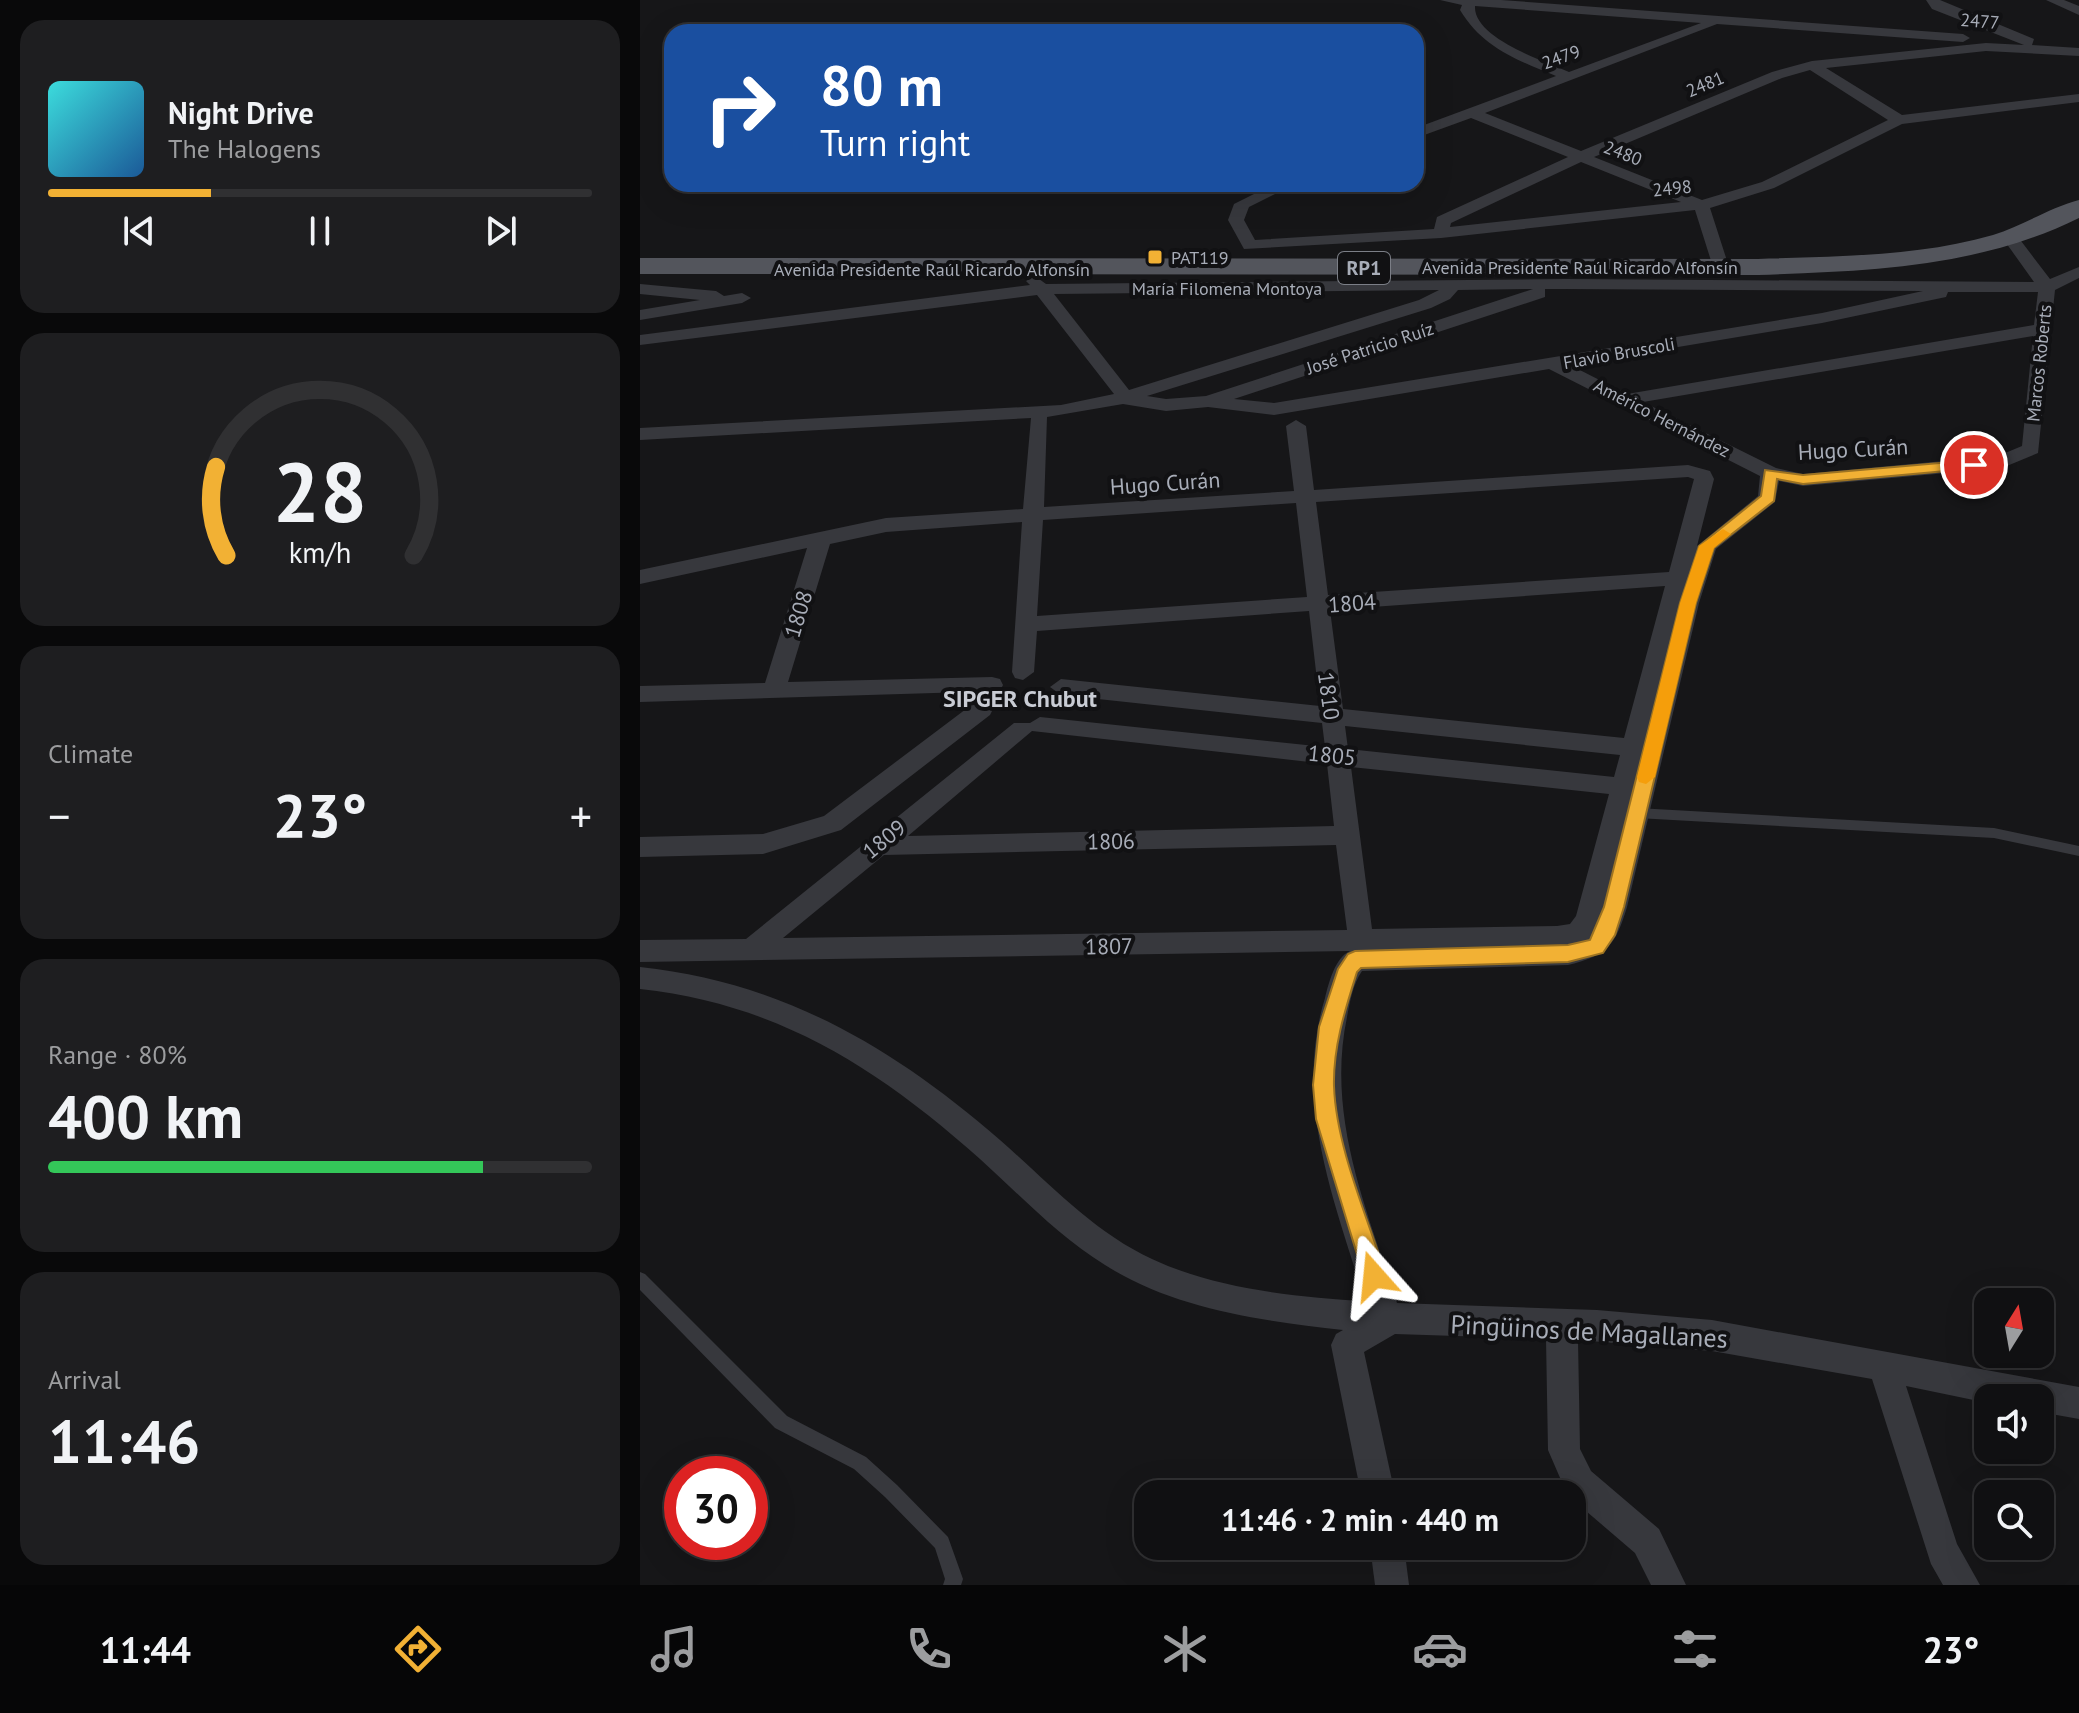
<!DOCTYPE html>
<meta charset="utf-8">
<style>
:root{--surface:#101012;--page:#1e1e20;--text:#f1f3f6;--muted:#9c9d9f;--line:#303032;--accent:#f2b134}
body{margin:0;font-family:"PT Sans",sans-serif;background:var(--page);color:var(--text);height:100vh;display:flex;flex-direction:column;font-size:30px;white-space:nowrap}
*{box-sizing:border-box;margin:0}
p{font-size:26px;color:var(--muted)}
.icon{flex:none;width:44px;height:44px;fill:none;stroke:currentColor;stroke-width:2;stroke-linecap:round;stroke-linejoin:round}
.map{position:relative;flex:1;overflow:hidden}
.panel{display:flex;flex-direction:column;gap:20px;padding:20px;background:#09090a;width:640px}
.panel>*{flex:none}
.banner{position:absolute;left:24px;top:24px;width:760px;height:168px;border-radius:24px;box-shadow:0 8px 32px #0002,0 0 0 2px var(--line);background:#1a4fa0;color:#fff;overflow:hidden}
.needle{width:52px;rotate:11deg}
.buttons{position:absolute;left:1334px;top:1288px;display:grid;gap:16px}
.buttons a{display:grid;place-items:center;width:80px;height:80px;border-radius:16px;background:var(--surface);box-shadow:0 8px 32px #0002,0 0 0 2px var(--line);font-size:40px}
.speed{position:absolute;left:24px;top:1456px;display:flex;gap:16px;font-size:40px;font-weight:700;text-align:center}
.speed>*{display:grid;place-content:center;width:104px;height:104px;border-radius:50%;background:var(--surface);box-shadow:0 8px 32px #0002,0 0 0 2px var(--line);line-height:1}
.speed .limit{border:12px solid #d22;background:#fff;color:#111}
.pin{position:absolute;display:grid;place-items:center;width:68px;height:68px;color:#fff;margin:-34px;border:4px solid #fff;border-radius:50%;box-shadow:0 2px 8px #0007}
.me{position:absolute;width:88px;margin:-44px;rotate:342deg;stroke-linejoin:round;filter:drop-shadow(0 0 6px #0008)}
.turn{display:flex;align-items:center;gap:28px;height:168px;padding:0 24px;font-size:36px}
.turn .icon{width:104px;height:104px;stroke-width:2.5}
.turn b{display:block;font-size:56px;line-height:68px}
.big{font-size:60px;font-weight:600;line-height:1.1}
.panel .tile{flex:1;display:flex;flex-direction:column;justify-content:center;gap:12px;min-width:0;padding:0 28px;border-radius:24px;background:var(--page)}
.panel .dial{align-items:center;gap:0}
.dial svg{height:208px;overflow:visible;fill:none;stroke:var(--line);stroke-width:7;stroke-linecap:round;text-anchor:middle}
.dial text{fill:var(--text);stroke:none}
.song{display:flex;align-items:center;gap:24px}
.cover{width:96px;height:96px;border-radius:12px;background:linear-gradient(135deg,hsl(180 70% 55%),hsl(210 70% 35%))}
.played{height:8px;border-radius:4px;background:linear-gradient(90deg,var(--accent) 30%,var(--line) 30%)}
.keys{display:flex;justify-content:space-around;direction:ltr}
.heat{display:flex;justify-content:space-between;align-items:center;font-size:44px;direction:ltr}
.charge{height:12px;border-radius:6px;background:linear-gradient(90deg,#34c759 80%,var(--line) 0)}
.trip{position:absolute;left:494px;top:1480px;width:452px;height:80px;border-radius:24px;background:var(--surface);box-shadow:0 8px 32px #0002,0 0 0 2px var(--line);font-weight:600;line-height:80px;text-align:center}
.menu{display:flex;height:128px;justify-content:space-around;align-items:center;background:#060607;color:var(--muted)}
.menu .icon{width:56px;height:56px}
.menu .selected{color:var(--accent)}
.menu b{font-size:36px;color:var(--text)}
main{display:flex;flex:1;min-height:0}
.map>svg:first-child{display:block}
.lines{fill:none;stroke-linecap:round;stroke-linejoin:round}
.service{fill:#37383d;fill-rule:evenodd}
.minor{fill:#37383d;fill-rule:evenodd}
.primary{fill:#53555c;fill-rule:evenodd}
.route{fill:#f2b134;stroke:#9d7322;stroke-width:2}
.slow{fill:#f59e0b}
.poi-dot{fill:#f2b134;stroke:#111113;stroke-width:3}
.labels{text-anchor:middle;dominant-baseline:central;stroke-width:8;stroke-linejoin:round;paint-order:stroke}
.far-street-label{font-size:18px;fill:#a8adb8;stroke:#111113}
.far-poi-label{font-size:18px;fill:#a8adb8;stroke:#111113;text-anchor:start}
.shield{fill:#111113;stroke:#7b7e86;stroke-width:2}
.shield-label{font-size:20px;font-weight:bold;fill:#a8adb8}
.street-label{font-size:22px;fill:#a8adb8;stroke:#111113}
.neighbourhood-label{font-size:24px;font-weight:bold;fill:#c9ccd4;stroke:#111113}
.near-street-label{font-size:26px;fill:#a8adb8;stroke:#111113}
</style>
<main>
<section class="panel">
<div class="tile">
<div class="song"><i class="cover"></i><div><b>Night Drive</b><p>The Halogens</p></div></div>
<div class="played"></div>
<div class="keys"><svg class="icon" aria-label="previous" viewBox="0 0 24 24"><path d="M18 5L8 12l10 7zM5 5v14"/></svg><svg class="icon" aria-label="pause" viewBox="0 0 24 24"><path d="M8 5v14M16 5v14"/></svg><svg class="icon" aria-label="next" viewBox="0 0 24 24"><path d="M6 5l10 7-10 7zM19 5v14"/></svg></div>
</div>
<div class="tile dial"><svg viewBox="0 0 100 80">
<path d="M14 69A42 42 0 1 1 86 69"/>
<path d="M14 69A42 42 0 0 1 10 35" stroke="#f2b134"/>
<text x="50" y="56" font-size="32" font-weight="700">28</text>
<text x="50" y="72" font-size="11">km/h</text>
</svg></div>
<div class="tile"><p>Climate</p>
<div class="heat"><a>−</a><b class="big">23°</b><a>+</a></div>
</div>
<div class="tile"><p>Range · 80%</p><b class="big">400 km</b><div class="charge"></div></div>
<div class="tile"><p>Arrival</p><b class="big">11:46</b></div>
</section>
<div class="map">
<svg width="1439" height="1585" viewBox="0 0 1439 1585">
<rect width="100%" height="100%" fill="#161618"/>
<g class="lines">
<!-- service -->
<g class="service">
<polygon points="997,808 1354,828 1439,846 1439,856 1354,838 997,818 993,816 991,813 993,810"/>
<polygon points="0,1272 5,1274 147,1416 226,1457 257,1485 308,1537 323,1579 321,1585 303,1585 305,1579 295,1548 245,1497 214,1469 135,1428 0,1290"/>
</g>
<!-- minor -->
<g class="minor">
<path d="M800,0H861L1323,34L1330,38L1323,42L1077,24L845,113L941,151L1132,72L1172,61L1346,43L1384,45L1292,9L1286,0H1300L1394,39L1392,45L1439,48V56L1346,51L1186,68L1262,115L1439,94V102L1262,124L1134,188L1070,208L1089,267L1081,272L1073,267L1055,210L801,238L604,249L588,220L594,204L634,184H655L609,207L604,220L615,240L794,229L797,217L928,157L831,118L776,138V128L916,76C877,60 843,48 820,10L822,5ZM835,6L1061,23L929,72C904,61 833,38 835,6ZM1170,70L1248,120L1122,182L1062,200L954,157L1142,78ZM941,162L1041,202L810,227L811,223Z"/>
<polygon points="1406,0 1424,0 1439,6 1439,15"/>
<path d="M1372,235L1378,237L1410,279L1439,267V278L1415,290L1398,453L1362,468L1163,486L1139,481L1135,502L1076,549L1059,603L987,907C975,946 968,955 928,965L722,971C713,984 710,1001 707,1017C686,1117 727,1210 757,1303L957,1310L1072,1320L1439,1387V1419L1400,1412V1398H1348V1403L1266,1386L1317,1544L1340,1585H1303L1291,1564L1232,1379L1072,1351L938,1340L940,1449L951,1471L1019,1529L1046,1585H1011L995,1553L932,1499V1494H927L908,1450L906,1339L755,1334L724,1352L755,1494H721L691,1345L696,1334L703,1330C622,1321 534,1309 465,1265C418,1236 381,1196 340,1159C238,1068 138,1004 0,989V967C142,982 253,1047 360,1140C408,1182 453,1232 512,1259C576,1289 656,1297 725,1301C695,1202 653,1102 685,998C689,982 695,958 710,951L0,962V940L106,939L374,723H390L400,717L685,747L682,723L421,695L410,687L421,679L680,706L669,611L397,631L394,672L383,680L375,678L372,672L382,522L246,532L190,544L148,682L352,677L360,679L363,685L360,691L0,702V686L125,683L167,548L0,584V570L246,518L383,509L391,418L0,440V428L421,405L474,394L397,295L0,345V335L390,285L386,281L395,276L406,284L925,279L1394,282L1364,240ZM893,289L566,396L526,399L507,396L791,308L810,299L818,290ZM905,289H925L1283,291L1182,313L634,403L594,399L905,297ZM799,290L779,300L489,390L414,294ZM1308,292H1398L1394,325L987,394L930,365L1182,323L1306,297ZM1393,336L1382,446L1358,456L1163,474L1136,468L1003,402ZM909,369L1120,476L1118,496L1057,546L1074,479L1070,471L1048,465L674,490L666,426L656,420L646,426L654,491L404,507L407,417L483,404L526,411L568,407L634,415ZM1048,477L1054,479L1029,572L688,595L676,502ZM656,503L667,597L397,616L403,520ZM1025,586L984,738L703,709L690,610ZM705,726L980,755L974,777L708,749ZM392,731L687,764L694,826L268,836ZM711,767L969,794L936,916L930,924L917,926L732,929ZM696,845L707,930L143,938L244,855Z"/>
<polygon points="0,284 76,291 84,296 102,293 111,298 102,303 0,320 0,310 60,300 0,294"/>
<polygon points="342,701 350,703 353,709 350,715 201,830 123,854 0,857 0,837 123,834 184,816 334,703"/>
<polygon points="730,1546 764,1546 769,1585 735,1585"/>
</g>
<!-- primary -->
<path class="primary" d="M1439,200V218C1338,268 1228,271 1118,275L0,274V258L1118,259C1196,256 1277,257 1353,235C1382,226 1409,208 1439,200Z"/>
</g>
<!-- route -->
<path class="route" d="M1334,460L1339,461V468L1163,484L1137,479L1134,501L1074,548L1056,603L984,907L975,935L963,953L928,962L721,968L717,972C705,1010 693,1047 694,1086C696,1147 728,1218 746,1276L742,1284L734,1287L726,1284L676,1119L673,1085L679,1027L698,969L708,954L715,951L928,945L950,940L964,907L1040,603L1059,546L1121,496L1125,470L1163,475Z"/>
<!-- slow -->
<polygon class="slow" points="1083,529 1091,534 1074,548 1056,603 1015,777 1006,784 999,782 997,777 1040,603 1059,546"/>
<!-- markers -->
<rect class="poi-dot" x="507" y="249" width="16" height="16" rx="4"/>
<g class="labels">
<!-- far-street labels -->
<g class="far-street-label">
<text transform="translate(1340 21) rotate(4)">2477</text>
<text transform="translate(921 57) rotate(-20)">2479</text>
<text transform="translate(1065 84) rotate(-23)">2481</text>
<text transform="translate(983 153) rotate(21)">2480</text>
<text transform="translate(1032 188) rotate(-6)">2498</text>
<text x="940" y="267">Avenida Presidente Raúl Ricardo Alfonsín</text>
<text x="292" y="269">Avenida Presidente Raúl Ricardo Alfonsín</text>
<text x="587" y="288">María Filomena Montoya</text>
<text transform="translate(730 348) rotate(-18)">José Patricio Ruíz</text>
<text transform="translate(979 353) rotate(-10)">Flavio Bruscoli</text>
<text transform="translate(1399 363) rotate(-84)">Marcos Roberts</text>
<text transform="translate(1022 418) rotate(27)">Américo Hernández</text>
</g>
<!-- far-poi labels -->
<g class="far-poi-label">
<text x="531" y="257">PAT119</text>
</g>
<!-- shield labels -->
<rect class="shield" x="698" y="252" width="52" height="32" rx="6"/>
<g class="shield-label">
<text x="724" y="268">RP1</text>
</g>
<!-- street labels -->
<g class="street-label">
<text transform="translate(1213 449) rotate(-3)">Hugo Curán</text>
<text transform="translate(525 483) rotate(-4)">Hugo Curán</text>
<text transform="translate(712 603) rotate(-4)">1804</text>
<text transform="translate(158 614) rotate(-73)">1808</text>
<text transform="translate(689 696) rotate(82)">1810</text>
<text transform="translate(692 755) rotate(6)">1805</text>
<text transform="translate(244 839) rotate(-39)">1809</text>
<text transform="translate(471 841) rotate(-1)">1806</text>
<text transform="translate(469 946) rotate(-1)">1807</text>
</g>
<!-- neighbourhood labels -->
<g class="neighbourhood-label">
<text x="380" y="698">SIPGER Chubut</text>
</g>
<!-- near-street labels -->
<g class="near-street-label">
<text transform="translate(949 1331) rotate(3)">Pingüinos de Magallanes</text>
</g>
</g>
</svg>
<div class="buttons">
<a><svg class="needle" viewBox="-14 -14 28 28"><path d="M0-13l5 13h-10z" fill="#e53935"/><path d="M0 13l5-13h-10z" fill="#9c9d9f"/></svg></a>
<a><svg class="icon" aria-label="sound" viewBox="0 0 24 24"><path d="M4 9h4l5-4v14l-5-4H4zM17 9q2 3 0 6"/></svg></a>
<a><svg class="icon" aria-label="search" viewBox="0 0 24 24"><circle cx="10" cy="10" r="6"/><path d="M15 15l6 6"/></svg></a>
</div>
<div class="speed"><div class="limit">30</div></div>
<div class="pin" style="left:1334px;top:465px;background:#d93025"><svg class="icon" aria-label="arrive" viewBox="0 0 24 24"><path d="M6 21V4h12l-3 4 3 4H6"/></svg></div>
<svg class="me" style="left:734px;top:1276px" viewBox="-20 -20 40 40"><path d="M0-17L14 15 0 8-14 15z" fill="#f2b134" stroke="#fff" stroke-width="4"/></svg>
<div class="trip">11:46 · 2 min · 440 m</div>
<div class="banner">
<div class="turn"><svg class="icon" aria-label="right" viewBox="0 0 24 24"><path d="M7 20v-9h11M14 6l5 5-5 5"/></svg><div><b>80 m</b>Turn right</div></div>
</div>
</div>
</main>
<nav class="menu">
<b>11:44</b>
<svg class="icon selected" aria-label="directions" viewBox="0 0 24 24"><path d="M12 3l9 9-9 9-9-9zM9 14v-3h6M13 9l2 2-2 2"/></svg>
<svg class="icon" aria-label="music" viewBox="0 0 24 24"><path d="M9 18V5l10-2v13"/><circle cx="6" cy="18" r="3"/><circle cx="16" cy="16" r="3"/></svg>
<svg class="icon" aria-label="phone" viewBox="0 0 24 24"><path d="M5 4h4l2 5-3 2q2 4 5 5l2-3 5 2v4C11 20 4 13 5 4z"/></svg>
<svg class="icon" aria-label="climate" viewBox="0 0 24 24"><path d="M12 3v18M4 7l16 10M4 17L20 7"/></svg>
<svg class="icon" aria-label="car" viewBox="0 0 24 24"><path d="M5 17H2v-5l4-1 3-4h7l3 4 3 1v5h-3M9 17h6M6 11h13"/><circle cx="7" cy="17" r="2"/><circle cx="17" cy="17" r="2"/></svg>
<svg class="icon" aria-label="filters" viewBox="0 0 24 24"><path d="M4 7h16M4 17h16"/><circle cx="9" cy="7" r="2"/><circle cx="15" cy="17" r="2"/></svg>
<b>23°</b>
</nav>
